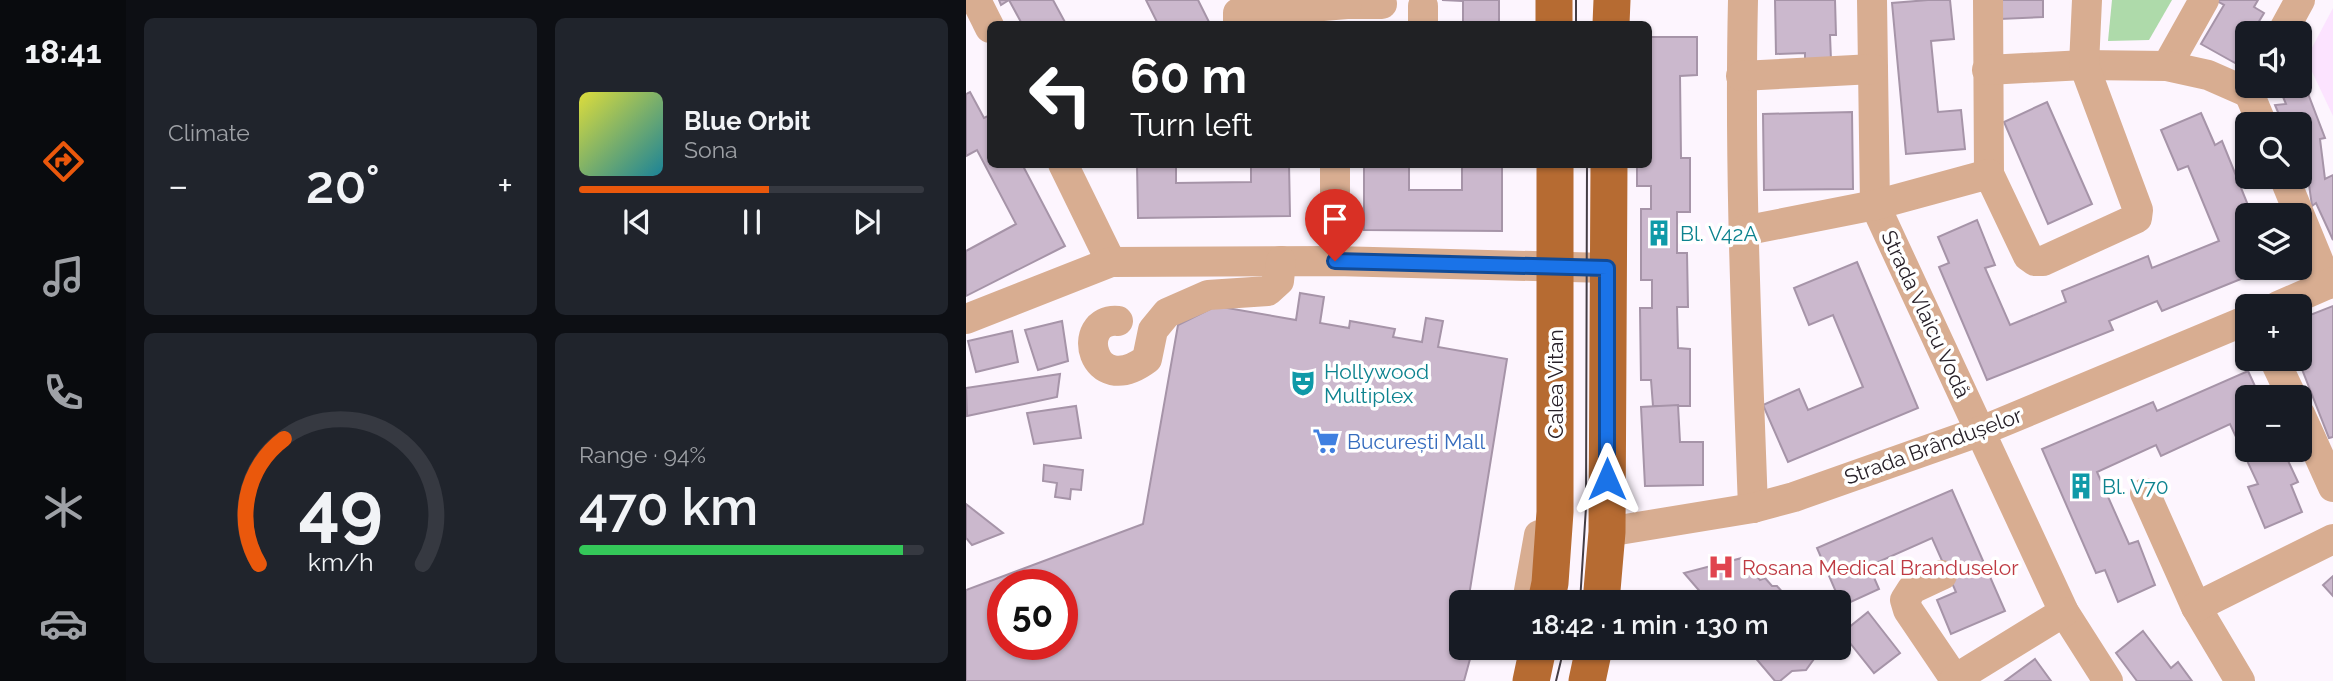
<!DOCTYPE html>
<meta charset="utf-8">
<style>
:root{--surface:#171b24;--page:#20242c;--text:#f1f3f6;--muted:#9ea1a6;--line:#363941;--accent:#ea580c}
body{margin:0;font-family:Raleway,sans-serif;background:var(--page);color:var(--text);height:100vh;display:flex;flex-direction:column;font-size:26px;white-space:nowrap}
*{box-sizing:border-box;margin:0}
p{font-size:23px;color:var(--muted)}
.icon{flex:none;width:38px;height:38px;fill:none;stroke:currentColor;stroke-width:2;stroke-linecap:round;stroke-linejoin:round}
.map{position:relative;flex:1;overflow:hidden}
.side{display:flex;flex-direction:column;gap:18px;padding:18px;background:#0d0f14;width:840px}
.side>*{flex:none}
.guide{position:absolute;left:21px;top:21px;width:665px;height:147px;border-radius:10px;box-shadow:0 2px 5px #0004;background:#202124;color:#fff;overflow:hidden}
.controls{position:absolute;left:1269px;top:21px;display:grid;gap:14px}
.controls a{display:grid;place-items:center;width:77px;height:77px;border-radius:10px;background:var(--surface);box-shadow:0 2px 5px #0004;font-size:35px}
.speed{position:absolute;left:21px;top:569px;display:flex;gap:14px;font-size:35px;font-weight:700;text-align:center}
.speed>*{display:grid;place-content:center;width:91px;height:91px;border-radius:50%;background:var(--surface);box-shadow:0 2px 5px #0004;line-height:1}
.speed .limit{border:10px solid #d22;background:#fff;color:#111}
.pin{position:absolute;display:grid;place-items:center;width:60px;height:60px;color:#fff;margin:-72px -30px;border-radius:50% 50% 50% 0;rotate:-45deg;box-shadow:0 0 7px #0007}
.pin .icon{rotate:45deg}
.me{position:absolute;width:77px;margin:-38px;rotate:0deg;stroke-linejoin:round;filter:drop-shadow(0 0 5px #0008)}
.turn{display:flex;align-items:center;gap:24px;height:147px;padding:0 28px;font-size:32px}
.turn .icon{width:91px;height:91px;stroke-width:2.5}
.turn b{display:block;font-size:49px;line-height:60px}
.big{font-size:52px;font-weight:600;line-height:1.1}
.side .card{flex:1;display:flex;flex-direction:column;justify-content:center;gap:10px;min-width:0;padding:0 24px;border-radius:10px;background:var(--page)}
.side .dial{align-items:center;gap:0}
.dial svg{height:182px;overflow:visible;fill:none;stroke:var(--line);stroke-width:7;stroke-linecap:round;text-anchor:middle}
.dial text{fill:var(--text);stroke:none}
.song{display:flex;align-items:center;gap:21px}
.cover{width:84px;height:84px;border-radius:10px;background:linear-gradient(135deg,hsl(60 70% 55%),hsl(190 70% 35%))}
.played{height:7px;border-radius:4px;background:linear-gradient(90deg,var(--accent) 55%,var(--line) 55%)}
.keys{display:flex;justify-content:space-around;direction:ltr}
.heat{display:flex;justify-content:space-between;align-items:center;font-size:38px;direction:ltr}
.charge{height:10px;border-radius:5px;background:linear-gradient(90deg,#34c759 94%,var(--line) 0)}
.side .tiles{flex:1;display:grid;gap:18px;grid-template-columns:repeat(2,1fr)}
.trip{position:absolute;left:483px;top:590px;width:402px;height:70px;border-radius:10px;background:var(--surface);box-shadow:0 2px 5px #0004;font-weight:600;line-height:70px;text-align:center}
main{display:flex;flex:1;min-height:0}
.menu{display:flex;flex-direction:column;width:126px;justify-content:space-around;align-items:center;background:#090b0e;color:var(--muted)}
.menu .icon{width:49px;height:49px}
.menu .on{color:var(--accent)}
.menu b{font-size:32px;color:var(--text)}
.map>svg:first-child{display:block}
.built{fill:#fce3ff}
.green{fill:#aedaaa}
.building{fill:#cbb8cd;stroke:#a694a8;stroke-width:2;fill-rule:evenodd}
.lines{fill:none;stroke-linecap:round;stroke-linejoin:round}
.minor{stroke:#d8ad91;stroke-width:30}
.major{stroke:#b66b32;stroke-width:37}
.tram{stroke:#443d45;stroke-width:2}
.route-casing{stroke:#114b97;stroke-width:18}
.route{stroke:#1a73e8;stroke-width:12}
.labels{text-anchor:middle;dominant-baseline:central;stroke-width:7;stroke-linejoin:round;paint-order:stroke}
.culture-label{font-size:21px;fill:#0d838f;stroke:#fff;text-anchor:start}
.street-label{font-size:21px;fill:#282129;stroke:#fff}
.shop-label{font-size:21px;fill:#366cbe;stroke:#fff;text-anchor:start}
.health-label{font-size:21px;fill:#be3a42;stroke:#fff;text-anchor:start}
</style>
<main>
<nav class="menu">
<b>18:41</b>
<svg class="icon on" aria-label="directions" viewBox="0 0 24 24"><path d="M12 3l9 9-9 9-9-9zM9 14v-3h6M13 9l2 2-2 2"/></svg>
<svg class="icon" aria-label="music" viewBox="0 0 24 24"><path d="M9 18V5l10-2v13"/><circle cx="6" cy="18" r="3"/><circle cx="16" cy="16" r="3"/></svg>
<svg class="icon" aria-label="phone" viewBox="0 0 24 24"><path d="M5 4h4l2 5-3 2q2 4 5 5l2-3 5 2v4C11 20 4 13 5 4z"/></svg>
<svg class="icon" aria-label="climate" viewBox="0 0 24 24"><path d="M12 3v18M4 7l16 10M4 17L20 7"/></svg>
<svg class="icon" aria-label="car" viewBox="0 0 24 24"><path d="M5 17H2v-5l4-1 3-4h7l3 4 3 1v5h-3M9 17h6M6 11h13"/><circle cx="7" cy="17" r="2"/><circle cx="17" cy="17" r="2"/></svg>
</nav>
<section class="side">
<div class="tiles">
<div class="card"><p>Climate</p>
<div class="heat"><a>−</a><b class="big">20°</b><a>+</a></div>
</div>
<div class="card">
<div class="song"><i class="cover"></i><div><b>Blue Orbit</b><p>Sona</p></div></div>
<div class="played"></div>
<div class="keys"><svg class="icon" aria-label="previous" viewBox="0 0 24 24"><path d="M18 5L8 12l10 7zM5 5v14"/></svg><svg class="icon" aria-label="pause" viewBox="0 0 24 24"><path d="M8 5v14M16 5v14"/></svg><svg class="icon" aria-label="next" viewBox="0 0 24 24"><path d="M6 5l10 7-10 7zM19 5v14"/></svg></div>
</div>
<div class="card dial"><svg viewBox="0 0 100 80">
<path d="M14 69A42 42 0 1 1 86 69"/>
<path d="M14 69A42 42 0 0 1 25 14" stroke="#ea580c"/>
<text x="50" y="56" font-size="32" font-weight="700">49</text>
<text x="50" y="72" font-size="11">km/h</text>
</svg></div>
<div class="card"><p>Range · 94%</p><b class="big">470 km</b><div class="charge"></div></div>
</div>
</section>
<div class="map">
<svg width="1367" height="681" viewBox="0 0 1367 681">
<rect width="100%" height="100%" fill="#fdf5fe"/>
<!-- built -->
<polygon class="built" points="1367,8 1367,116 1340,59"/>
<!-- green -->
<polygon class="green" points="1146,0 1206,0 1183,40 1142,41"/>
<!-- building -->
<g class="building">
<polygon points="33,0 87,0 100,24 56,24 43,0 35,5"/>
<polygon points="180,0 232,0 244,24 192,24"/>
<polygon points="476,0 533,0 533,24 497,24 497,1"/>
<polygon points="809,0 869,0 870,35 864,35 865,60 839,60 839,53 810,54"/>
<polygon points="962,0 984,0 988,39 965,41 972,112 995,110 999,149 940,154 926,3"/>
<polygon points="1033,0 1077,0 1077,17 1034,19"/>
<polygon points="1249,0 1292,0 1288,7 1298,13 1286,33 1281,33 1281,42 1269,63 1235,44 1258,5"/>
<polygon points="682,37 731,37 731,75 714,76 715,158 724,158 724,212 711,212 711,253 721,253 722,307 711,307 712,348 724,349 724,406 687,406 685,380 675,380 674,308 686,308 686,280 675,280 675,209 685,209 685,186 671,186 671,164 682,164"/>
<polygon points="1338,83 1359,138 1354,139 1359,179 1367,175 1367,240 1350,203 1346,206 1337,142 1334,142 1334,124 1317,124 1309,105 1320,104 1315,92"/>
<polygon points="4,92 18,118 24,115 24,164 56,164 99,246 0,296 0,251 50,224 11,150 0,156 0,94"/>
<polygon points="1081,102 1126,204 1082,224 1038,122"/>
<polygon points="886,112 887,189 798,190 797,114"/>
<polygon points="1235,113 1249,145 1256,141 1286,215 1281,215 1281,268 1302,268 1196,311 1191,301 1143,321 1147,330 1021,380 973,267 983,263 972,237 1011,220 1029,265 1019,268 1044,325 1100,302 1096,291 1182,256 1186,268 1253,241 1222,166 1212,170 1195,130"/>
<polygon points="171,164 210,164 210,183 285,182 285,164 323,164 324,216 172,218"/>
<polygon points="496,164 536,164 536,231 398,230 398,167 443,167 443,190 496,190"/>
<polygon points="891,262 952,408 822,462 797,405 833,389 842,410 897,387 867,315 843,325 828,288"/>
<path d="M334,293L358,297L354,323L383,328L384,321L429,329L427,337L456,342L460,318L477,321L472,347L541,359L502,602H495V648H507L498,681H0V590L177,524L212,325L250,306L330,320ZM37,584H96V644H37Z"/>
<polygon points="1367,306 1367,437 1363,438 1332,359 1334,319"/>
<polygon points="96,321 102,361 72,370 59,330"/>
<polygon points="46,331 52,362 10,372 2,341"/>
<polygon points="1282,371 1294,397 1281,397 1281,450 1317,450 1332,482 1325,485 1336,512 1299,528 1282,487 1292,484 1264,424 1195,456 1190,445 1131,472 1163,544 1172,541 1189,585 1152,602 1139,570 1130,573 1076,449 1187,402 1191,411"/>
<polygon points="94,374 91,397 1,416 0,388"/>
<polygon points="712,405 714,442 737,442 737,485 679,486 675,407"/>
<polygon points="110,406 115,438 68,444 61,413"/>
<polygon points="78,465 117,470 115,490 105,489 104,499 89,497 91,483 77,481"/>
<polygon points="986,490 1039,611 985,634 971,600 990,592 966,538 903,566 913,589 876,606 851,548"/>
<polygon points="0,504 37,533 6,545 0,538"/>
<polygon points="776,558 794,580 799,578 806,586 811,586 825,602 743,602 718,573"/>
<polygon points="1367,576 1367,596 1357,585"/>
<polygon points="902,612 934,653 908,673 876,633"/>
<polygon points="1177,631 1205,668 1212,662 1226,681 1171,681 1150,653"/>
<polygon points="781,648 853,648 848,652 848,659 840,670 826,671 814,681 809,681"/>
<polygon points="1069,659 1085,681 1039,681"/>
</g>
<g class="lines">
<!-- minor -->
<g class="minor">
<polyline points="10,0 24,28"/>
<path d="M777,0C773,170 781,339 787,508"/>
<polyline points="906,0 909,205 1098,612 1142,681"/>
<polyline points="1022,0 1023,174"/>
<polyline points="381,4 416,4"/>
<polyline points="457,6 457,24"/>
<polyline points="272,24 272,13 381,4 381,0"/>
<polyline points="1316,33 1334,0"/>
<polyline points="1201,66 1238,0"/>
<polyline points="1021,70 1118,65 1201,66 1242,75 1283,93"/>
<polyline points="775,76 907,69"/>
<polyline points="1287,86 1283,93 1296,124"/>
<polyline points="97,164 145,262"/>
<polyline points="1318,177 1362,284"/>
<polyline points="777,231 909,205 1023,174 1062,256 1069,261 1077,261 1171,218 1172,210 1118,65 1121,0"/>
<polyline points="369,261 369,164"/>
<polyline points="1312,306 1367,282"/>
<polyline points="0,319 145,262 369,261 641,268"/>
<path d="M152,321C108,317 125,401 181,359L187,330L201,313L242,295L302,291L313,281L315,261"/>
<polyline points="1308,359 1326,397"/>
<polyline points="1334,414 1367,487"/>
<polyline points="1179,493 1230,607 1274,681"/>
<polyline points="641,532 787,508 828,497 1015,431 1281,320"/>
<polyline points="976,575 946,589 939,600 942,610 990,681"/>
<polyline points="561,602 573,535"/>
<polyline points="1230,607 1367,539"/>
<polyline points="989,679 1098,612"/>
</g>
<!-- major -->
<g class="major">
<polyline points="588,0 588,24"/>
<polyline points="645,24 646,0"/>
<polyline points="580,602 584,583 589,512 589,164"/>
<polyline points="635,602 641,532 643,164"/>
<polyline points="565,681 572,648"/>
<polyline points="621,681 628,648"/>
</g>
<!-- tram -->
<g class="tram">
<polyline points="610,0 610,24"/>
<polyline points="614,602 620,507 621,164"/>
<polyline points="590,681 598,648"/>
</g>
</g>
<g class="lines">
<!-- route casing -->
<g class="route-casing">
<polyline id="route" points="369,261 641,268 641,479"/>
</g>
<!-- route -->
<use href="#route" class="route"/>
</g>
<!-- icons -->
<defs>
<g id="building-bare" transform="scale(2.1)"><path d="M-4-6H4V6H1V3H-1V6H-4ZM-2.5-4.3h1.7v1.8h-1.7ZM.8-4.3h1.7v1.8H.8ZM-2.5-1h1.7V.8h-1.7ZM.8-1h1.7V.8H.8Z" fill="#0f9aa8" stroke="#fff" stroke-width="2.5" paint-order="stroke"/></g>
<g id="theatre-bare" transform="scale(2.1)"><path d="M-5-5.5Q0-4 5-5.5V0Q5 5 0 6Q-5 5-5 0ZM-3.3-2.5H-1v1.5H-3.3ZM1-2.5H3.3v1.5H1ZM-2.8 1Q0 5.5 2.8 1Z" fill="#0f9aa8" stroke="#fff" stroke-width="2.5" paint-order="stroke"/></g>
<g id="supermarket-bare" transform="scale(2.1)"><path d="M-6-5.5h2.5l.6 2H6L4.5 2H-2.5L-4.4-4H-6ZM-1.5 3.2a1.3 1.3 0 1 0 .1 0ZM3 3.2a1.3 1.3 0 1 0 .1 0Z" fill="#3f7fe0" stroke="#fff" stroke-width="2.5" paint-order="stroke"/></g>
<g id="hospital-bare" transform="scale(2.1)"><path d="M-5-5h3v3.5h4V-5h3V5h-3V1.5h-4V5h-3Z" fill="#e0444e" stroke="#fff" stroke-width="2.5" paint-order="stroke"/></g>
</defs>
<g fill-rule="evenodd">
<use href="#building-bare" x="693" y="233"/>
<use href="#theatre-bare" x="337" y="383"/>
<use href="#supermarket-bare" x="360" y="441"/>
<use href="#building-bare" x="1115" y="486"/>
<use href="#hospital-bare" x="755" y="567"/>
</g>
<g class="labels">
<!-- culture labels -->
<g class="culture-label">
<text x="714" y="233">Bl. V42A</text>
<text x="358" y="371">Hollywood<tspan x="358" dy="24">Multiplex</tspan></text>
<text x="1136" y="486">Bl. V70</text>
</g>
<!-- street labels -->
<g class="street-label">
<text transform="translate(960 314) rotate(65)">Strada Vlaicu Vodă</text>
<text transform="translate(589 384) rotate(-90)">Calea Vitan</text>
<text transform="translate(967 446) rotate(-20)">Strada Brândușelor</text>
</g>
<!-- shop labels -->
<g class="shop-label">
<text x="381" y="441">București Mall</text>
</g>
<!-- health labels -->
<g class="health-label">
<text x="776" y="567">Rosana Medical Branduselor</text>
</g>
</g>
</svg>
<div class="controls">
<a><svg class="icon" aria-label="sound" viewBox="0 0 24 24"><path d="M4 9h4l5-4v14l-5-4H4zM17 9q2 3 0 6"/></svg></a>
<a><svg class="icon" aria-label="search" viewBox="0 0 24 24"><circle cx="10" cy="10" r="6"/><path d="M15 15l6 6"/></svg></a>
<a><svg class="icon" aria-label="layers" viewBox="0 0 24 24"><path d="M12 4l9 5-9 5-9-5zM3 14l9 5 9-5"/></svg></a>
<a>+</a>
<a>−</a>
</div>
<div class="speed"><div class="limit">50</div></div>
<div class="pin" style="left:369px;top:261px;background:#d93025"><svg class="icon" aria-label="arrive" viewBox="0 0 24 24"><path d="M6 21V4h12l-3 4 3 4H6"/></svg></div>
<svg class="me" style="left:641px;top:479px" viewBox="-20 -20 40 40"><path d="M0-17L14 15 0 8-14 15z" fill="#1a73e8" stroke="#fff" stroke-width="4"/></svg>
<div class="trip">18:42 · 1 min · 130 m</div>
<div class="guide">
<div class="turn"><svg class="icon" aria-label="left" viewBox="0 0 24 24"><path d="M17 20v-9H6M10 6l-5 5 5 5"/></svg><div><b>60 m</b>Turn left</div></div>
</div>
</div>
</main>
